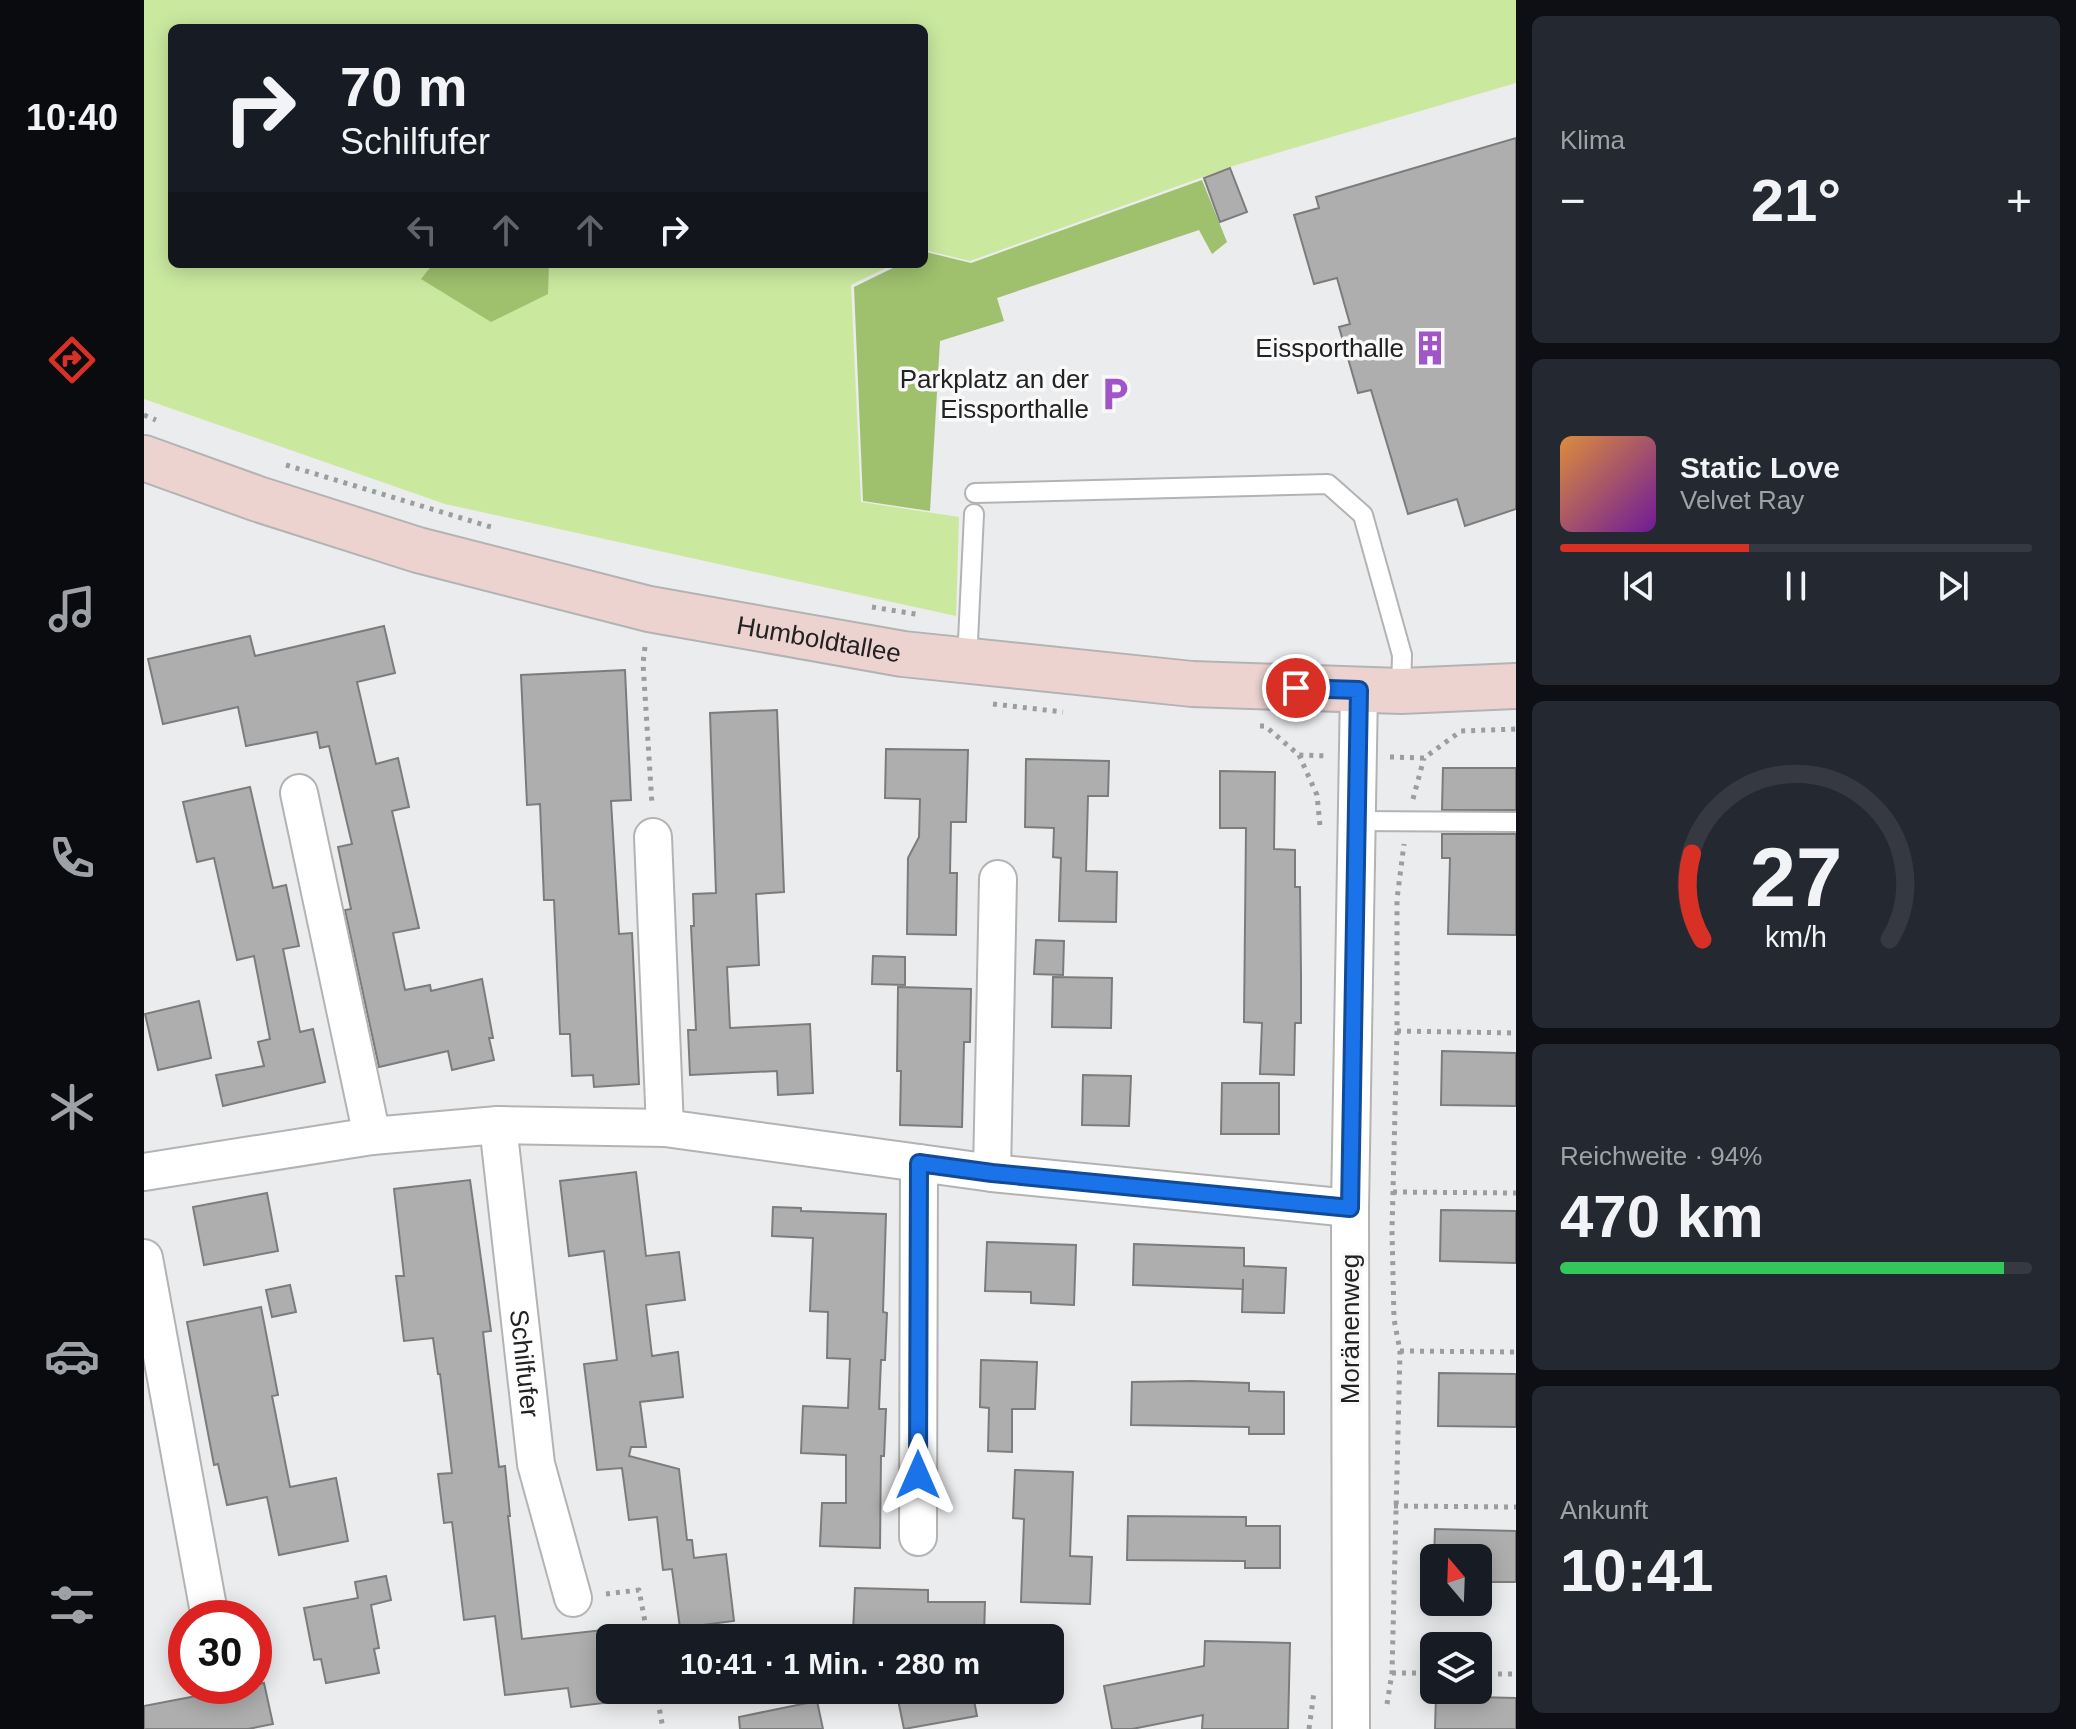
<!DOCTYPE html>
<html lang="de">
<meta charset="utf-8">
<style>
:root{--surface:#171b24;--page:#242831;--text:#f1f3f6;--muted:#9ea1a6;--line:#363941;--accent:#d93025}
body{margin:0;font-family:Helvetica,sans-serif;background:var(--page);color:var(--text);height:100vh;display:flex;flex-direction:column;font-size:30px;white-space:nowrap}
*{box-sizing:border-box;margin:0}
p{font-size:26px;color:var(--muted)}
.icon{flex:none;width:44px;height:44px;fill:none;stroke:currentColor;stroke-width:2;stroke-linecap:round;stroke-linejoin:round}
.map{position:relative;flex:1;overflow:hidden}
.details{display:flex;flex-direction:column;gap:16px;padding:16px;background:#0d0f14;width:560px}
.details>*{flex:none}
.guide{position:absolute;left:24px;top:24px;width:760px;height:244px;border-radius:12px;box-shadow:0 4px 20px #0003;background:#171b24;color:var(--text);overflow:hidden}
.needle{width:52px;rotate:341deg}
.fabs{position:absolute;left:1276px;top:1544px;display:grid;gap:16px}
.fabs a{display:grid;place-items:center;width:72px;height:72px;border-radius:12px;background:var(--surface);box-shadow:0 4px 20px #0003;font-size:40px}
.speed{position:absolute;left:24px;top:1600px;display:flex;gap:16px;font-size:40px;font-weight:700;text-align:center}
.speed>*{display:grid;place-content:center;width:104px;height:104px;border-radius:50%;background:var(--surface);box-shadow:0 4px 20px #0003;line-height:1}
.speed .limit{border:12px solid #d22;background:#fff;color:#111}
.pin{position:absolute;display:grid;place-items:center;width:68px;height:68px;color:#fff;margin:-34px;border:4px solid #fff;border-radius:50%;box-shadow:0 2px 8px #0007}
.me{position:absolute;width:88px;margin:-44px;rotate:0deg;stroke-linejoin:round;filter:drop-shadow(0 0 6px #0008)}
.turn{display:flex;align-items:center;gap:28px;height:168px;padding:0 40px;font-size:36px}
.turn .icon{width:104px;height:104px;stroke-width:2.5}
.turn b{display:block;font-size:56px;line-height:68px}
.lanes{display:flex;align-items:center;height:76px;padding:0 40px;background:#0003;justify-content:center;gap:40px;direction:ltr}
.lanes .off{opacity:.35}
.big{font-size:60px;font-weight:600;line-height:1.1}
.details .card{flex:1;display:flex;flex-direction:column;justify-content:center;gap:12px;min-width:0;padding:0 28px;border-radius:12px;background:var(--page)}
.details .dial{align-items:center;gap:0}
.dial svg{height:208px;overflow:visible;fill:none;stroke:var(--line);stroke-width:7;stroke-linecap:round;text-anchor:middle}
.dial text{fill:var(--text);stroke:none}
.song{display:flex;align-items:center;gap:24px}
.cover{width:96px;height:96px;border-radius:12px;background:linear-gradient(135deg,hsl(30 70% 55%),hsl(280 70% 35%))}
.played{height:8px;border-radius:4px;background:linear-gradient(90deg,var(--accent) 40%,var(--line) 40%)}
.keys{display:flex;justify-content:space-around;direction:ltr}
.heat{display:flex;justify-content:space-between;align-items:center;font-size:44px;direction:ltr}
.charge{height:12px;border-radius:6px;background:linear-gradient(90deg,#34c759 94%,var(--line) 0)}
.trip{position:absolute;left:452px;top:1624px;width:468px;height:80px;border-radius:12px;background:var(--surface);box-shadow:0 4px 20px #0003;font-weight:600;line-height:80px;text-align:center}
main{display:flex;flex:1;min-height:0}
.menu{display:flex;flex-direction:column;width:144px;justify-content:space-around;align-items:center;background:#090b0e;color:var(--muted)}
.menu .icon{width:56px;height:56px}
.menu .on{color:var(--accent)}
.menu b{font-size:36px;color:var(--text)}
.map>svg:first-child{display:block}
.green{fill:#cae99f}
.forest{fill:#9fc06d}
.building{fill:#aeaeaf;stroke:#7c7c7d;stroke-width:2}
.lines{fill:none;stroke-linecap:round;stroke-linejoin:round}
.lane-casing{stroke:#b3b3b4;stroke-width:22}
.street-casing{stroke:#b3b3b4;stroke-width:40}
.secondary-casing{stroke:#b3b3b4;stroke-width:48}
.path{stroke:#9c9d9e;stroke-width:5;stroke-dasharray:4 6;stroke-linecap:butt}
.lane{stroke:#fff;stroke-width:18}
.street{stroke:#fff;stroke-width:36}
.secondary{stroke:#ecd3d0;stroke-width:44}
.route-casing{stroke:#114b97;stroke-width:20}
.route{stroke:#1a73e8;stroke-width:14}
.labels{text-anchor:middle;dominant-baseline:central;stroke-width:7;stroke-linejoin:round;paint-order:stroke}
.poi-label{font-size:26px;fill:#222;stroke:#f9f9fa;text-anchor:end}
.street-label{font-size:26px;fill:#222;stroke:#f9f9fa}
</style>
<main>
<nav class="menu">
<b>10:40</b>
<svg class="icon on" aria-label="directions" viewBox="0 0 24 24"><path d="M12 3l9 9-9 9-9-9zM9 14v-3h6M13 9l2 2-2 2"/></svg>
<svg class="icon" aria-label="music" viewBox="0 0 24 24"><path d="M9 18V5l10-2v13"/><circle cx="6" cy="18" r="3"/><circle cx="16" cy="16" r="3"/></svg>
<svg class="icon" aria-label="phone" viewBox="0 0 24 24"><path d="M5 4h4l2 5-3 2q2 4 5 5l2-3 5 2v4C11 20 4 13 5 4z"/></svg>
<svg class="icon" aria-label="climate" viewBox="0 0 24 24"><path d="M12 3v18M4 7l16 10M4 17L20 7"/></svg>
<svg class="icon" aria-label="car" viewBox="0 0 24 24"><path d="M5 17H2v-5l4-1 3-4h7l3 4 3 1v5h-3M9 17h6M6 11h13"/><circle cx="7" cy="17" r="2"/><circle cx="17" cy="17" r="2"/></svg>
<svg class="icon" aria-label="filters" viewBox="0 0 24 24"><path d="M4 7h16M4 17h16"/><circle cx="9" cy="7" r="2"/><circle cx="15" cy="17" r="2"/></svg>
</nav>
<div class="map">
<svg width="1372" height="1729" viewBox="0 0 1372 1729">
<rect width="100%" height="100%" fill="#ebeced"/>
<!-- green -->
<polygon class="green" points="0,0 1372,0 1372,83 1092,165 826,261 780,250 780,28 28,28 28,264 289,264 278,279 403,294 405,264 750,264 707,285 717,502 815,517 812,616 301,504 0,399"/>
<!-- forest -->
<g class="forest">
<polygon points="1058,180 1083,242 1068,254 1055,230 853,298 860,321 796,341 786,511 719,501 710,287 757,264 780,264 782,252 827,263"/>
<polygon points="289,264 405,264 404,294 347,322 277,279"/>
</g>
<!-- building -->
<g class="building">
<polygon points="1372,138 1372,509 1321,526 1313,499 1264,514 1227,390 1214,393 1195,327 1206,324 1193,278 1170,284 1150,215 1175,208 1172,197"/>
<polygon points="1086,168 1103,212 1076,222 1060,178"/>
<polygon points="240,626 251,673 213,682 232,764 254,758 265,807 248,811 275,928 249,933 261,990 286,985 287,991 338,979 349,1038 345,1038 350,1060 308,1070 304,1051 235,1067 201,910 207,909 194,847 208,844 185,746 176,748 173,732 102,746 94,707 19,724 4,659 106,636 111,656"/>
<polygon points="481,670 487,800 467,801 475,934 488,933 495,1084 450,1087 449,1075 428,1076 426,1034 416,1034 410,900 400,900 396,804 383,805 377,675"/>
<polygon points="633,710 640,892 612,894 615,965 583,967 586,1028 666,1024 669,1093 634,1095 633,1071 546,1075 544,1030 552,1030 547,926 550,926 549,894 572,893 566,713"/>
<polygon points="742,749 824,750 822,822 807,822 806,873 813,873 812,935 763,934 764,858 775,837 776,799 741,798"/>
<polygon points="882,759 965,761 964,796 944,796 942,871 973,872 972,922 915,921 917,858 909,857 910,828 881,827"/>
<polygon points="1299,768 1372,768 1372,810 1298,810"/>
<polygon points="1076,771 1131,772 1130,849 1151,850 1151,887 1156,887 1157,974 1157,1023 1151,1023 1150,1075 1116,1074 1118,1023 1100,1022 1102,828 1076,828"/>
<polygon points="106,787 129,888 142,885 155,946 139,949 156,1032 169,1029 181,1082 79,1106 72,1075 120,1066 114,1042 126,1039 110,956 93,960 70,858 53,862 39,802"/>
<polygon points="1298,834 1372,834 1372,935 1304,934 1306,858 1298,858"/>
<polygon points="892,940 920,941 919,975 890,974"/>
<polygon points="729,956 761,957 761,985 728,984"/>
<polygon points="909,977 968,978 967,1028 908,1027"/>
<polygon points="754,987 827,989 826,1042 820,1042 818,1127 756,1125 757,1071 753,1071"/>
<polygon points="55,1001 67,1058 14,1070 1,1014"/>
<polygon points="1298,1051 1372,1053 1372,1106 1297,1105"/>
<polygon points="939,1075 987,1076 985,1126 938,1125"/>
<polygon points="1078,1083 1135,1083 1135,1134 1077,1134"/>
<polygon points="492,1172 502,1256 535,1252 541,1300 502,1305 508,1356 534,1352 539,1397 496,1402 502,1447 487,1447 485,1456 535,1469 543,1540 548,1540 550,1558 582,1554 590,1621 536,1628 528,1569 519,1570 513,1517 485,1520 478,1468 453,1470 440,1364 473,1360 460,1251 425,1256 416,1181"/>
<polygon points="326,1180 347,1331 339,1332 355,1467 361,1466 366,1516 364,1516 378,1639 459,1630 468,1702 427,1707 424,1688 361,1695 351,1616 320,1620 308,1522 300,1523 294,1474 308,1473 296,1374 294,1374 289,1338 260,1341 252,1276 260,1276 250,1189"/>
<polygon points="123,1193 134,1251 60,1265 49,1207"/>
<polygon points="629,1207 657,1208 657,1211 742,1214 739,1312 743,1313 741,1360 737,1360 735,1409 742,1409 740,1456 737,1456 736,1548 676,1546 678,1503 702,1503 702,1455 657,1453 659,1406 704,1408 706,1359 683,1358 684,1312 666,1311 669,1238 628,1236"/>
<polygon points="1297,1210 1372,1211 1372,1263 1296,1261"/>
<polygon points="843,1242 932,1245 930,1305 887,1303 887,1292 841,1291"/>
<polygon points="990,1244 1100,1248 1100,1266 1142,1268 1140,1313 1098,1312 1099,1279 1099,1289 989,1285"/>
<polygon points="146,1285 152,1312 128,1317 122,1290"/>
<polygon points="117,1307 134,1395 128,1396 146,1487 192,1478 204,1541 135,1555 123,1497 83,1505 74,1464 70,1465 43,1322"/>
<polygon points="837,1360 893,1362 891,1409 868,1409 868,1452 844,1451 845,1408 836,1407"/>
<polygon points="1295,1373 1372,1374 1372,1427 1294,1426"/>
<polygon points="1047,1381 1105,1383 1105,1391 1140,1392 1140,1434 1105,1434 1105,1427 987,1425 988,1382"/>
<polygon points="871,1470 929,1472 926,1556 948,1557 946,1604 877,1602 880,1519 869,1518"/>
<polygon points="984,1516 1102,1517 1102,1526 1136,1526 1136,1568 1101,1568 1101,1561 983,1560"/>
<polygon points="1291,1529 1372,1531 1372,1582 1334,1582 1334,1558 1290,1558"/>
<polygon points="242,1576 247,1600 227,1605 235,1648 230,1649 235,1673 182,1683 177,1659 170,1660 160,1608 214,1598 211,1582"/>
<polygon points="711,1588 784,1590 784,1602 841,1602 840,1635 709,1633"/>
<polygon points="1061,1641 1146,1643 1144,1729 1058,1729 1059,1715 988,1729 968,1729 960,1686 1060,1666"/>
<polygon points="120,1683 129,1724 104,1729 0,1729 0,1706"/>
<polygon points="752,1690 828,1690 833,1716 760,1729"/>
<polygon points="1292,1696 1372,1698 1372,1729 1291,1729"/>
<polygon points="673,1701 679,1729 596,1729 595,1717"/>
</g>
<g class="lines">
<!-- lane casing -->
<g class="lane-casing">
<g id="lane">
<polyline points="831,493 1184,484 1219,515 1258,655 1257,691"/>
<polyline points="823,662 830,514"/>
<polyline points="1211,821 1372,822"/>
</g>
</g>
<!-- street casing -->
<g class="street-casing">
<g id="street">
<polyline points="155,793 228,1136"/>
<polyline points="509,837 521,1128"/>
<path id="s1" d="M354,1125L392,1464L429,1598"/>
<polyline points="0,1172 228,1136 354,1125 521,1128 848,1173 1206,1208"/>
<polyline points="848,1173 854,879"/>
<polyline points="0,1258 66,1618"/>
<polyline points="774,1537 775,1163"/>
<polyline points="1207,1729 1206,1208 1215,690"/>
</g>
</g>
<!-- secondary casing -->
<g class="secondary-casing">
<g id="secondary">
<path id="s2" d="M0,458L114,499L274,550L505,609L759,654L1048,684L1257,691L1372,686"/>
</g>
</g>
<!-- path -->
<g class="path">
<polyline points="0,415 12,420"/>
<polyline points="142,465 347,527"/>
<polyline points="728,607 777,615"/>
<polyline points="501,647 499,663 508,805"/>
<polyline points="849,704 919,712"/>
<polyline points="1116,726 1121,726 1155,755 1184,756"/>
<polyline points="1155,755 1173,795 1176,826"/>
<polyline points="1246,757 1280,758 1317,731 1372,729"/>
<polyline points="1269,799 1280,758"/>
<polyline points="1253,1031 1372,1033"/>
<polyline points="1249,1192 1372,1193"/>
<polyline points="1256,1351 1372,1352"/>
<polyline points="1250,1506 1372,1507"/>
<polyline points="462,1594 495,1590 504,1638"/>
<polyline points="1248,1673 1290,1673"/>
<polyline points="1334,1674 1372,1674"/>
<polyline points="512,1690 519,1729"/>
<polyline points="1243,1704 1248,1673 1256,1351 1250,1319 1248,1231 1253,1031 1253,899 1260,844"/>
<polyline points="1165,1729 1170,1692"/>
</g>
<!-- lane -->
<use href="#lane" class="lane"/>
<!-- street -->
<use href="#street" class="street"/>
<!-- secondary -->
<use href="#secondary" class="secondary"/>
</g>
<g class="lines">
<!-- route casing -->
<g class="route-casing">
<polyline id="route" points="774,1475 775,1163 848,1173 1206,1208 1215,690 1152,688"/>
</g>
<!-- route -->
<use href="#route" class="route"/>
</g>
<!-- icons -->
<defs>
<g id="building-bare" transform="scale(2.76)"><path d="M-4-6H4V6H1V3H-1V6H-4ZM-2.5-4.3h1.7v1.8h-1.7ZM.8-4.3h1.7v1.8H.8ZM-2.5-1h1.7V.8h-1.7ZM.8-1h1.7V.8H.8Z" fill="#a156c8" stroke="#f9f9fa" stroke-width="2.5" paint-order="stroke"/></g>
<g id="parking-bare" transform="scale(2.76)"><path d="M-3.5-5.5H1a3.5 3.5 0 0 1 0 7H-1V5.5H-3.5ZM-1-3.4V-.6H.8a1.4 1.4 0 0 0 0-2.8Z" fill="#a156c8" stroke="#f9f9fa" stroke-width="2.5" paint-order="stroke"/></g>
</defs>
<g fill-rule="evenodd">
<use href="#building-bare" x="1286" y="348"/>
<use href="#parking-bare" x="971" y="394"/>
</g>
<g class="labels">
<!-- poi labels -->
<g class="poi-label">
<text x="1260" y="348">Eissporthalle</text>
<text x="945" y="379">Parkplatz an der<tspan x="945" dy="30">Eissporthalle</tspan></text>
</g>
<!-- street labels -->
<g class="street-label">
<text stroke="none"><textPath href="#s2" startOffset="700">Humboldtallee</textPath></text>
<text transform="translate(1206 1329) rotate(-90)">Moränenweg</text>
<text stroke="none"><textPath href="#s1" startOffset="240">Schilfufer</textPath></text>
</g>
</g>
</svg>
<div class="fabs">
<a><svg class="needle" viewBox="-14 -14 28 28"><path d="M0-13l5 13h-10z" fill="#e53935"/><path d="M0 13l5-13h-10z" fill="#9ea1a6"/></svg></a>
<a><svg class="icon" aria-label="layers" viewBox="0 0 24 24"><path d="M12 4l9 5-9 5-9-5zM3 14l9 5 9-5"/></svg></a>
</div>
<div class="speed"><div class="limit">30</div></div>
<div class="pin" style="left:1152px;top:688px;background:#d93025"><svg class="icon" aria-label="arrive" viewBox="0 0 24 24"><path d="M6 21V4h12l-3 4 3 4H6"/></svg></div>
<svg class="me" style="left:774px;top:1475px" viewBox="-20 -20 40 40"><path d="M0-17L14 15 0 8-14 15z" fill="#1a73e8" stroke="#fff" stroke-width="4"/></svg>
<div class="trip">10:41 · 1 Min. · 280 m</div>
<div class="guide">
<div class="turn"><svg class="icon" aria-label="right" viewBox="0 0 24 24"><path d="M7 20v-9h11M14 6l5 5-5 5"/></svg><div><b>70 m</b>Schilfufer</div></div>
<div class="lanes"><svg class="icon off" aria-label="left" viewBox="0 0 24 24"><path d="M17 20v-9H6M10 6l-5 5 5 5"/></svg><svg class="icon off" aria-label="ahead" viewBox="0 0 24 24"><path d="M12 20V5M6 11l6-6 6 6"/></svg><svg class="icon off" aria-label="ahead" viewBox="0 0 24 24"><path d="M12 20V5M6 11l6-6 6 6"/></svg><svg class="icon" aria-label="right" viewBox="0 0 24 24"><path d="M7 20v-9h11M14 6l5 5-5 5"/></svg></div>
</div>
</div>
<section class="details">
<div class="card"><p>Klima</p>
<div class="heat"><a>−</a><b class="big">21°</b><a>+</a></div>
</div>
<div class="card">
<div class="song"><i class="cover"></i><div><b>Static Love</b><p>Velvet Ray</p></div></div>
<div class="played"></div>
<div class="keys"><svg class="icon" aria-label="previous" viewBox="0 0 24 24"><path d="M18 5L8 12l10 7zM5 5v14"/></svg><svg class="icon" aria-label="pause" viewBox="0 0 24 24"><path d="M8 5v14M16 5v14"/></svg><svg class="icon" aria-label="next" viewBox="0 0 24 24"><path d="M6 5l10 7-10 7zM19 5v14"/></svg></div>
</div>
<div class="card dial"><svg viewBox="0 0 100 80">
<path d="M14 69A42 42 0 1 1 86 69"/>
<path d="M14 69A42 42 0 0 1 10 36" stroke="#d93025"/>
<text x="50" y="56" font-size="32" font-weight="700">27</text>
<text x="50" y="72" font-size="11">km/h</text>
</svg></div>
<div class="card"><p>Reichweite · 94%</p><b class="big">470 km</b><div class="charge"></div></div>
<div class="card"><p>Ankunft</p><b class="big">10:41</b></div>
</section>
</main>
